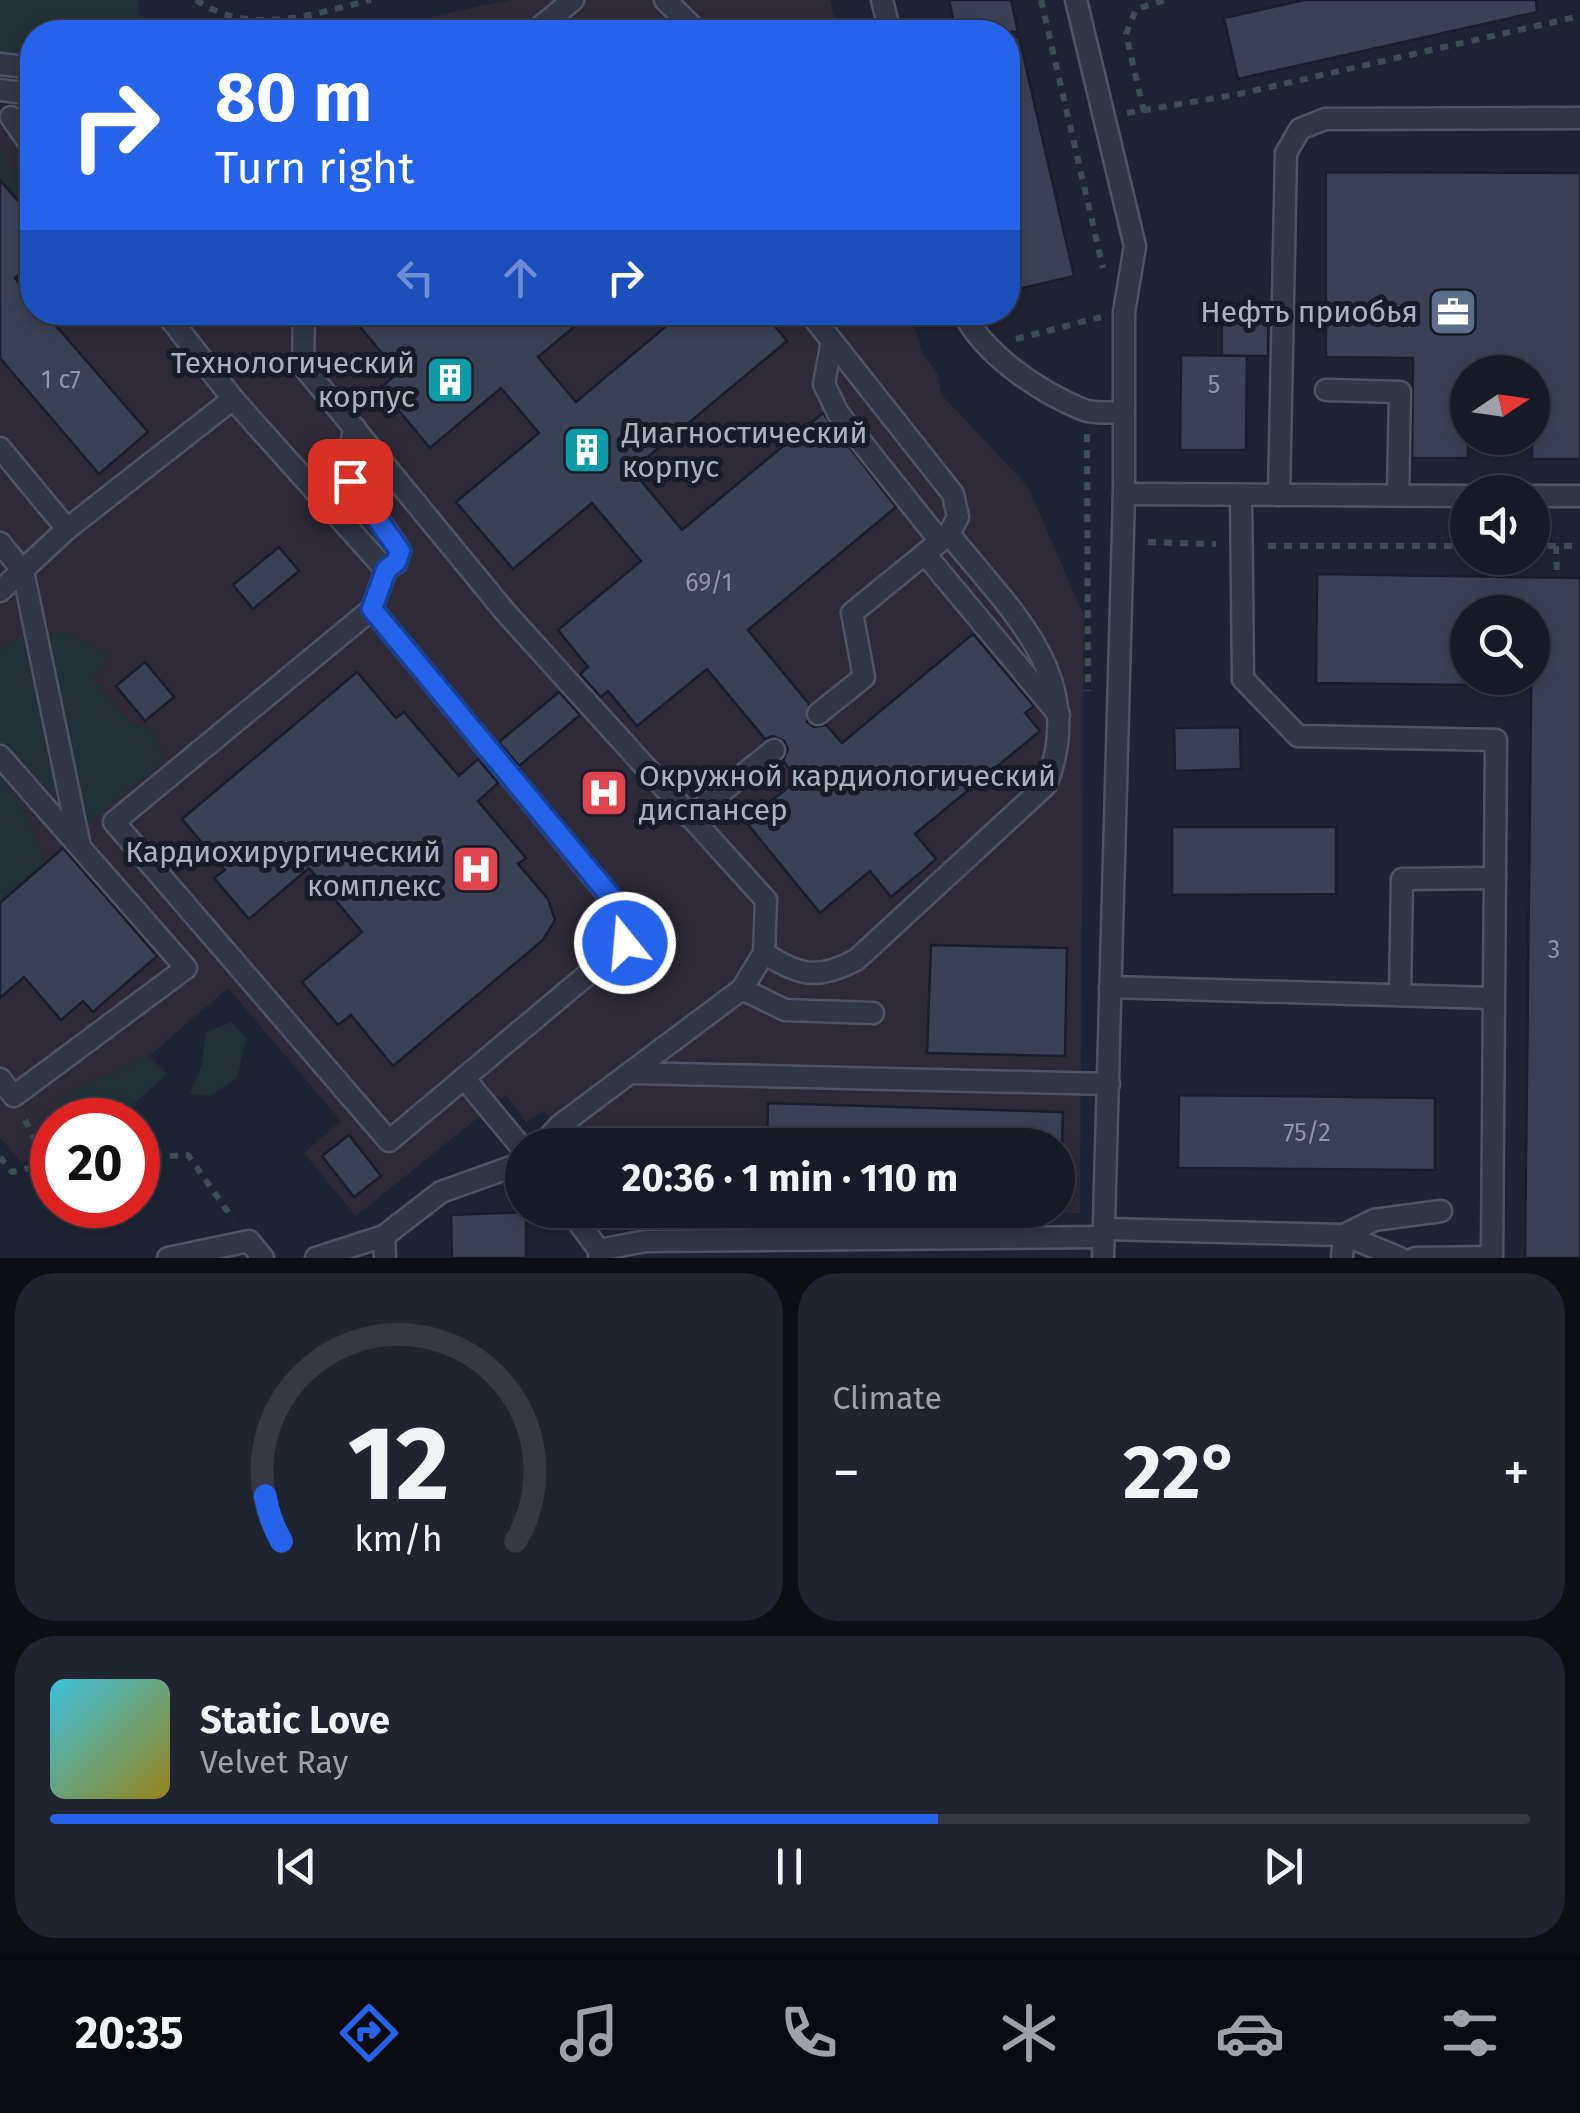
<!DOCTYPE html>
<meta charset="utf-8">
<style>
:root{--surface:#171b27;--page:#20242f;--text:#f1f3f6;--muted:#9ea1a7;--line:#363944;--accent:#2563eb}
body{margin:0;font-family:"Fira Sans",sans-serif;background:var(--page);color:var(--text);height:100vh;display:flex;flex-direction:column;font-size:38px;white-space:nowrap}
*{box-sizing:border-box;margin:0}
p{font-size:32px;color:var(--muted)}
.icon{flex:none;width:55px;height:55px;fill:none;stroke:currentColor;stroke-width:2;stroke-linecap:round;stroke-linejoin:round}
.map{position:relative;height:1258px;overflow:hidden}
.sheet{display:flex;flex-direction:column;gap:15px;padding:15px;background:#0d0f15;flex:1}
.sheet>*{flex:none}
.banner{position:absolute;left:20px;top:20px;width:1000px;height:305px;border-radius:40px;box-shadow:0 5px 15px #0003,0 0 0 2px var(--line);background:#2563eb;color:#fff;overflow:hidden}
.needle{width:65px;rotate:77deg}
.fabs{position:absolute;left:1450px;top:355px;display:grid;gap:20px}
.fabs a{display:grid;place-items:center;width:100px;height:100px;border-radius:50%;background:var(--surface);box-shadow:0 5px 15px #0003,0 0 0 2px var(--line);font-size:50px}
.speed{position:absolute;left:30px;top:1098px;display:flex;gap:20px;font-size:50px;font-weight:700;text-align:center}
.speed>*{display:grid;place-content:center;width:130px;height:130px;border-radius:50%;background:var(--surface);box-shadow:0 5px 15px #0003,0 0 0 2px var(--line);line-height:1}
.speed .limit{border:15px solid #d22;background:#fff;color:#111}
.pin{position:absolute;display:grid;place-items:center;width:85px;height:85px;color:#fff;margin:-42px;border-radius:20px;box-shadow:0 5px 15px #0006}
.me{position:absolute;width:110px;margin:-55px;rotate:343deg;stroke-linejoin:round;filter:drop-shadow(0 0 8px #0008)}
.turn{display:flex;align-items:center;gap:35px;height:210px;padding:0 30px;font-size:45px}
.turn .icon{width:130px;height:130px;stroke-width:2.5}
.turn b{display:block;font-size:70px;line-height:85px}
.lanes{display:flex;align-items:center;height:95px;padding:0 30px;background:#0003;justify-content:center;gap:50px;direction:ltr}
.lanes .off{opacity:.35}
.big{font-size:75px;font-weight:700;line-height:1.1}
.sheet .tile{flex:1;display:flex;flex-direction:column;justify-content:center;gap:15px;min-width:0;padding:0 35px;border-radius:40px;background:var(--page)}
.sheet .dial{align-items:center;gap:0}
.dial svg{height:260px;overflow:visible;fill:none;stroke:var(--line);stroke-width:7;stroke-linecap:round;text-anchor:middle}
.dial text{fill:var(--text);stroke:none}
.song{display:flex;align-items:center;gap:30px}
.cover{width:120px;height:120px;border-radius:15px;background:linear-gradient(135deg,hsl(190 70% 55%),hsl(50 70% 35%))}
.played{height:10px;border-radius:5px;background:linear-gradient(90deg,var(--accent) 60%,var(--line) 60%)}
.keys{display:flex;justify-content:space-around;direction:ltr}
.heat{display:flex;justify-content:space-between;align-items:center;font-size:55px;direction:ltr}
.sheet .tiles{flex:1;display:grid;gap:15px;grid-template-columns:1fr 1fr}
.tile:last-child{grid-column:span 2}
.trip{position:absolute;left:505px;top:1128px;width:570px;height:100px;border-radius:50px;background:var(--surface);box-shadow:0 5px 15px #0003,0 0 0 2px var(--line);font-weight:700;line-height:100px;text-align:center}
.dock{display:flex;height:160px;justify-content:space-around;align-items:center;background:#090b10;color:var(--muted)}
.dock .icon{width:70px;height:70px}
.dock .on{color:var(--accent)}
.dock b{font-size:45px;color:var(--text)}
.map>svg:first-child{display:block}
.medical{fill:#2e2a37}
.green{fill:#223137}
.building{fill:#3b4155;stroke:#1a1d2c;stroke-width:2.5}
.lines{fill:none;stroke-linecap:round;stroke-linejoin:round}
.service-casing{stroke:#505364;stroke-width:25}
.path{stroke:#3e4c53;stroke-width:6;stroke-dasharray:8 8;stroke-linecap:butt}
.service{stroke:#323645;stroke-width:20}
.route-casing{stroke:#184099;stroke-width:25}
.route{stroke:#2563eb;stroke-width:18}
.labels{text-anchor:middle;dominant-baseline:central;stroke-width:10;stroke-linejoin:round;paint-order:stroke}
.number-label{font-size:25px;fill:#9094a8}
.poi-label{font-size:30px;fill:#acb0c3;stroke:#181c29;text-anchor:end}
</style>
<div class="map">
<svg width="1580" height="1258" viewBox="0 0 1580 1258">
<rect width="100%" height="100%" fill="#1f2434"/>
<!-- medical -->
<g class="medical">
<polygon points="510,0 830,0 838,32 359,32"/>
<polygon points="0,116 32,119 32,312 911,313 922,353 938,374 941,394 1028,487 1084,616 1080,1213 771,1210 1058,1210 1058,1145 561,1145 569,1138 544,1111 526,1122 506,1095 356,1216 304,1153 341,1121 228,988 75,1120 52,1120 52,1139 22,1164 0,1137"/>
</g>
<!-- green -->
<g class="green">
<polygon points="0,0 138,0 139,14 161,32 32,32 32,57 0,55"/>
<polygon points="0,145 8,168 27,169 32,176 32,212 0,180"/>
<polygon points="63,632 111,656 93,677 132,725 149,727 160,745 163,763 87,823 76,787 50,637"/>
<polygon points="24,635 56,787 37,790 0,743 0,651"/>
<polygon points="0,776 17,794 46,863 0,903"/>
<polygon points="232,1022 246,1039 237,1078 210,1096 190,1094 202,1064 206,1032"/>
<path d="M149,1056L167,1074L127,1110L94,1104L72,1109L59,1103C84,1080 119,1071 149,1056Z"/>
</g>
<!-- building -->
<g class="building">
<polygon points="949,0 1011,0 1018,32 956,32"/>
<polygon points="1304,0 1536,0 1537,12 1238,79 1224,18"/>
<polygon points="1019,37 1074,276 1014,290 1008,259 1008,38"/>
<polygon points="1326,172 1580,173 1580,459 1532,459 1532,372 1468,372 1468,458 1412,458 1413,358 1326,357"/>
<polygon points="0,180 32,217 32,263 15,278 32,299 32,312 44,312 148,432 99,474 0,358"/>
<polygon points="348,312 592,312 538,357 576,402 683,312 763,312 787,341 632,470 682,530 823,413 896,507 748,630 809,704 807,722 814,727 826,725 842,743 973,634 1034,706 1025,713 1040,731 915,834 936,859 926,868 891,897 870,871 820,913 746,822 798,779 783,761 788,749 784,741 773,736 765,739 707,669 637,726 608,691 601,697 580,674 588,667 558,630 641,561 592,503 513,569 456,502 539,433 501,388 430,448 380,388 398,373"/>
<rect x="1222" y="317" width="46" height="39"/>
<polygon points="1181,355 1247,356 1246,450 1180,450"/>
<polygon points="279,547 299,571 253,609 233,585"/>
<polygon points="1317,574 1580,578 1580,1258 1525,1258 1532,612 1468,612 1468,685 1316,683"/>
<polygon points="145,662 174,697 145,721 116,686"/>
<polygon points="357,672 396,718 404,712 459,776 478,759 498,783 478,801 526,858 518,864 548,899 555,920 543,940 393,1066 351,1015 338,1025 302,982 362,932 309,868 249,919 214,878 225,870 182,819"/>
<polygon points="559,692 580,715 519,766 499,742"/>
<polygon points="1240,727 1241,769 1175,771 1174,728"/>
<polygon points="1172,827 1336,827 1336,894 1172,895"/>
<polygon points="63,848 157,956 93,1012 83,1001 61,1020 24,977 0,998 0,903"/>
<polygon points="931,945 1067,948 1065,1056 927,1053"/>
<polygon points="1179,1095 1435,1098 1435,1170 1178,1168"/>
<polygon points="768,1103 1063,1112 1062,1145 767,1145"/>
<polygon points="349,1135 381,1176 354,1197 322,1156"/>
<polygon points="526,1212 526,1258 452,1258 451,1215"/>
</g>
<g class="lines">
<!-- service casing -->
<g class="service-casing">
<g id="service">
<polyline points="665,0 698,32"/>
<polyline points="882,0 890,32"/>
<polyline points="1076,0 1135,246 1124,312 1124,494 1103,1258"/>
<polyline points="534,32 573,0"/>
<polyline points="0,64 32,68"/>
<polyline points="0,90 32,94"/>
<polyline points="11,117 32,147"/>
<polyline points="165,312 233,399 386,570 372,609 625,915 625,943 389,1141 114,822 372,609"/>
<polyline points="304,312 303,366 507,614 766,900 764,953 742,989 559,1126 542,1145"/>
<polyline points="809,312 953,494 958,517 949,534 852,613 864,677 818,714"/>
<path d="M963,312C984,355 1041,393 1084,410C1095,414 1111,412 1123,412"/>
<polyline points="832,341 824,384 838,413 940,541"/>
<polyline points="1326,390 1400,392 1398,495"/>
<path d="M355,428C336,489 372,503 400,551L396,563L386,570"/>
<polyline points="0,448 67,529"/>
<polyline points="1124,494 1468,496"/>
<polyline points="1241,495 1243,679 1298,736 1496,740 1492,1257 1415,1258"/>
<polyline points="1279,495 1286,153 1300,129 1325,119 1580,118"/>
<polyline points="1532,496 1580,496"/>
<polyline points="0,543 23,571 79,842"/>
<polyline points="925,554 1059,715"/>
<polyline points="0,591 67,529 233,399"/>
<polyline points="0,756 186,968 14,1096 0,1079"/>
<polyline points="690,817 774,750"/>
<path d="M764,953C799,976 818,980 856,960L1046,785C1089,677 1011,612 949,534"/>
<polyline points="1110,987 1492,998"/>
<polyline points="742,989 785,1010 873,1013"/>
<polyline points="1400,995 1402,879 1495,878"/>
<polyline points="631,1073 1109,1084"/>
<polyline points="464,1078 522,1148"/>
<polyline points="569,1210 599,1250 599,1258"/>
<polyline points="1105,1229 1344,1235 1400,1258"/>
<polyline points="1344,1235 1374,1220 1441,1211"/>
<polyline points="384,1236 385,1258"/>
<polyline points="599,1250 646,1241 1103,1237"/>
<polyline points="168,1258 249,1241 263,1258"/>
<polyline points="316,1258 384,1236 441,1192 522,1163"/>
<polyline points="1342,1258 1344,1235"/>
</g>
</g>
<!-- path -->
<g class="path">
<path d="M196,0C251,37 312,14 371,0"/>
<polyline points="1041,0 1103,268"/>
<polyline points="297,32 302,17"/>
<polyline points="1144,112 1126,34 1136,9 1165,0"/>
<polyline points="1127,113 1239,94 1580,16"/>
<polyline points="1016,339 1101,317"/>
<polyline points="1087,434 1088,691"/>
<polyline points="1148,542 1216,544"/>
<polyline points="1268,546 1468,546"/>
<polyline points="1532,546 1580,546"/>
<polyline points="1556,546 1557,578"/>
<polyline points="25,1120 47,1164"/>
<polyline points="0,1157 12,1172 52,1163"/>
<polyline points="138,1158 188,1155 233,1219"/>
</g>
<!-- service -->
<use href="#service" class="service"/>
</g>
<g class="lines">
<!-- route casing -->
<g class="route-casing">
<polyline id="route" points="350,481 400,551 396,562 386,570 372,609 626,915 625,943"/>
</g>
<!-- route -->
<use href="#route" class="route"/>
</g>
<!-- icons -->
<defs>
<g id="office-square" transform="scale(2.5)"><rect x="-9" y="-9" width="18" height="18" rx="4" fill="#5c6f8a" stroke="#181c29"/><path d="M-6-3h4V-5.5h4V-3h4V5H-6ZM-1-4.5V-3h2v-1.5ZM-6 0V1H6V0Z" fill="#fff"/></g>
<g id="building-square" transform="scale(2.5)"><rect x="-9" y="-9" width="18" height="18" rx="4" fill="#0f9aa8" stroke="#181c29"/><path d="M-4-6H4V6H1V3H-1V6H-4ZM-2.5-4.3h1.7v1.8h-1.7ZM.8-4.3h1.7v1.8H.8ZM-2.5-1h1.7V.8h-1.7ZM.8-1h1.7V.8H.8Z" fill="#fff"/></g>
<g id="hospital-square" transform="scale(2.5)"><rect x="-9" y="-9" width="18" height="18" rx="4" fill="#e0444e" stroke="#181c29"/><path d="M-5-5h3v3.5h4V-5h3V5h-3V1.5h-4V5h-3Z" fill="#fff"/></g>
</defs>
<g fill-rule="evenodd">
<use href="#office-square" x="1453" y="312"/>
<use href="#building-square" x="450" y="380"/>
<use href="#building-square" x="587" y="450"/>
<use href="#hospital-square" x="604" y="793"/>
<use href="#hospital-square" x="476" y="869"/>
</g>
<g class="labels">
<!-- number labels -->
<g class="number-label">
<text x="61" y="380">1 с7</text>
<text x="1214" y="385">5</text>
<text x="709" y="583">69/1</text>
<text x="1554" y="950">3</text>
<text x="1307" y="1133">75/2</text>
</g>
<!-- poi labels -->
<g class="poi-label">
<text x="1418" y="312">Нефть приобья</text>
<text x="415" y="363">Технологический<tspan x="415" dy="34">корпус</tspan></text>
<text x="622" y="433" text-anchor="start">Диагностический<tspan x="622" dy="34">корпус</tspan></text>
<text x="639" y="776" text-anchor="start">Окружной кардиологический<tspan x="639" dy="34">диспансер</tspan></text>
<text x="441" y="852">Кардиохирургический<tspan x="441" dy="34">комплекс</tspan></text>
</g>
</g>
</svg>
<div class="fabs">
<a><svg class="needle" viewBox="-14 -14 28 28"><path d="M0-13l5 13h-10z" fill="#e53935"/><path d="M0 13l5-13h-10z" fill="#9ea1a7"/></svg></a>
<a><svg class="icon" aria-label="sound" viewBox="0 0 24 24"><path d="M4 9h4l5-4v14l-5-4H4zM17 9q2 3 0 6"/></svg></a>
<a><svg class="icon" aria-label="search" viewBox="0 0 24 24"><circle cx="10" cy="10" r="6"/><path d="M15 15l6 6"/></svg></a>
</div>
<div class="speed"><div class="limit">20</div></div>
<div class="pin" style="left:350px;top:481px;background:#d93025"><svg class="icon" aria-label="arrive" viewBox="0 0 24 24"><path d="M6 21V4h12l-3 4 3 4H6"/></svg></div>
<svg class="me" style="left:625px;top:943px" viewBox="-20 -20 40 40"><circle r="17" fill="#2563eb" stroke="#fff" stroke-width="3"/><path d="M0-11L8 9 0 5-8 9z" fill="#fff"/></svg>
<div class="trip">20:36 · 1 min · 110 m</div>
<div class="banner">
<div class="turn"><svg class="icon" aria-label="right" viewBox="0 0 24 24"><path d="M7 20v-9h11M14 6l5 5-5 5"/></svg><div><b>80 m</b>Turn right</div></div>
<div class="lanes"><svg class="icon off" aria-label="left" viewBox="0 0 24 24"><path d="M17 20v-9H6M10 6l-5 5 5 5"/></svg><svg class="icon off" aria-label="ahead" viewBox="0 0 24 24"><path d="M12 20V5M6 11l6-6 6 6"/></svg><svg class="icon" aria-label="right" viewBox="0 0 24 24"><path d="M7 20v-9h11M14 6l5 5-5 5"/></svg></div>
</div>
</div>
<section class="sheet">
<div class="tiles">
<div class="tile dial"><svg viewBox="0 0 100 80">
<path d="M14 69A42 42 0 1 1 86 69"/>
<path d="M14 69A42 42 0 0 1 9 55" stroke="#2563eb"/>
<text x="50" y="56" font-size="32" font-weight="700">12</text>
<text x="50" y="72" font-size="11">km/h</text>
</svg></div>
<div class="tile"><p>Climate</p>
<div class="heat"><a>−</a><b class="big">22°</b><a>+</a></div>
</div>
<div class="tile">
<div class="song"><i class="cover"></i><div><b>Static Love</b><p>Velvet Ray</p></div></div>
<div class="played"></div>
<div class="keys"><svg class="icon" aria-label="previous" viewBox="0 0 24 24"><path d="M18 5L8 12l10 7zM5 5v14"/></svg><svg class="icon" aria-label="pause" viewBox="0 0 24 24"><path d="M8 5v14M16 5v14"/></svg><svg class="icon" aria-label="next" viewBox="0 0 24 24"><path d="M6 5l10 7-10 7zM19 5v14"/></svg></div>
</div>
</div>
</section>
<nav class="dock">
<b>20:35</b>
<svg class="icon on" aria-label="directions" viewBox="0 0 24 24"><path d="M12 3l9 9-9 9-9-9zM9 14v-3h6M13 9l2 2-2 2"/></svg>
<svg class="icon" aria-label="music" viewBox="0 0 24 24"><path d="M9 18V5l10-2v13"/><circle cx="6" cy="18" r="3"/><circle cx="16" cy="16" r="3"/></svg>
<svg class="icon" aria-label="phone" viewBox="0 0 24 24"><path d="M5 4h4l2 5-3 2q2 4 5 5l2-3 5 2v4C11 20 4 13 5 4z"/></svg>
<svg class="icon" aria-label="climate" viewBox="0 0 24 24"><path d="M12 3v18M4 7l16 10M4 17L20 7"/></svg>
<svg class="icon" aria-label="car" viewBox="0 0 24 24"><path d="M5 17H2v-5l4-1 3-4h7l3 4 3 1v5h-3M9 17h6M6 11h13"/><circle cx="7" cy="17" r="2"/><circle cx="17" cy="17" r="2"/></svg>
<svg class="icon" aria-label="filters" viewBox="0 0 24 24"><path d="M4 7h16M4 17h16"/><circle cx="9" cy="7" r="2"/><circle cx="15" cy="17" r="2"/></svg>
</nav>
